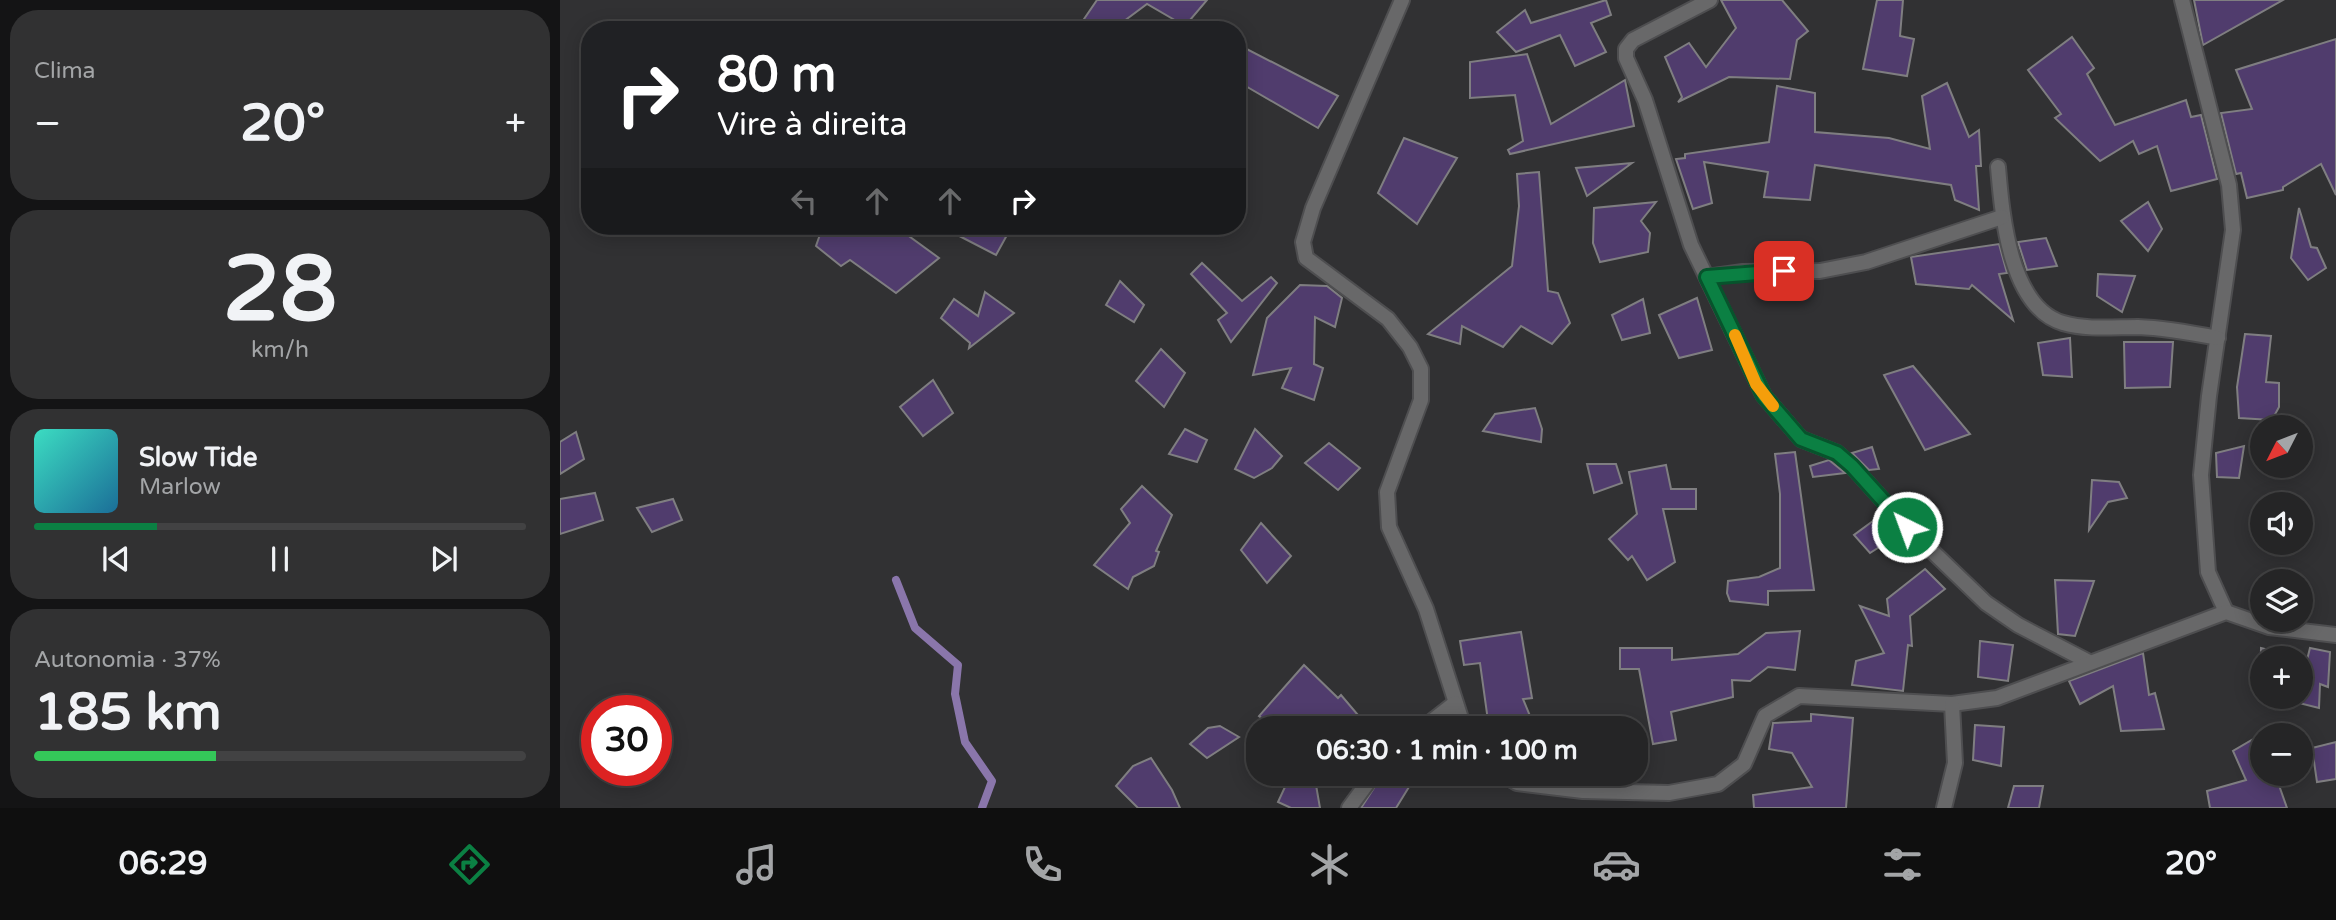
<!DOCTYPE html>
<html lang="pt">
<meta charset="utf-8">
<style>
:root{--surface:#252526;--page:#313132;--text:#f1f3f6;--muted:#a3a5a7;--line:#424243;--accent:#0b8043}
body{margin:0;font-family:"Varela Round",sans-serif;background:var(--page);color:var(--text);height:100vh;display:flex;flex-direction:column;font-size:26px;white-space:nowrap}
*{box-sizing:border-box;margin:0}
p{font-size:23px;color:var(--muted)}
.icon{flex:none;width:38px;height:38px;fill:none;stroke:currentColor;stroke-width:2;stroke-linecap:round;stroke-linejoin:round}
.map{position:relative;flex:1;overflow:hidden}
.side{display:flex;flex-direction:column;gap:10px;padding:10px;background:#141415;width:560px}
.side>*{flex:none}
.top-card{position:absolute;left:21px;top:21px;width:665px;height:214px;border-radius:28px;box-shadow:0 4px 18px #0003,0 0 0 2px var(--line);background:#202124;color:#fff;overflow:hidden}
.needle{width:46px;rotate:228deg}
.buttons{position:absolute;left:1690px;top:415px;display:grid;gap:14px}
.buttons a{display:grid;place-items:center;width:63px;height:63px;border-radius:50%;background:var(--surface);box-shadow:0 4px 18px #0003,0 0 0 2px var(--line);font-size:35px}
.speed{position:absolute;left:21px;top:695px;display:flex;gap:14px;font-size:35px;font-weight:700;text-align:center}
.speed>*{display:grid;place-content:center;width:91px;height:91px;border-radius:50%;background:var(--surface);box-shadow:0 4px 18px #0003,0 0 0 2px var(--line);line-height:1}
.speed .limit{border:10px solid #d22;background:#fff;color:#111}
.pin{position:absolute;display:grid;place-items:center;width:60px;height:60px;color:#fff;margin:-30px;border-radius:14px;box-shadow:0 4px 10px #0006}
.me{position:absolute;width:77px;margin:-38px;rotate:318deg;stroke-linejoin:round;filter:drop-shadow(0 0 5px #0008)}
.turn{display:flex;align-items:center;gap:24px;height:147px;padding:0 21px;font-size:32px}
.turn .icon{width:91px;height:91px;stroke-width:2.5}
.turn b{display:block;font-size:49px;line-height:60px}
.lanes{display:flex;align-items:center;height:66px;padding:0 21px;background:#0003;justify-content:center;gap:35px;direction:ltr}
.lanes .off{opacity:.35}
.big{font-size:52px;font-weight:800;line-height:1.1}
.side .tile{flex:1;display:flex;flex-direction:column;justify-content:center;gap:10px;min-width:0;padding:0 24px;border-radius:28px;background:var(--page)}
.side .dial{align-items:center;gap:0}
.dial b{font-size:91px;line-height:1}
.song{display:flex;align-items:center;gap:21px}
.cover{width:84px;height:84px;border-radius:10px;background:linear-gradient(135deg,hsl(170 70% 55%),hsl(200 70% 35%))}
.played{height:7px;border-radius:4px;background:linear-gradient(90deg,var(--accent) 25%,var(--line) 25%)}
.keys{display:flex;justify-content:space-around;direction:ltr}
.heat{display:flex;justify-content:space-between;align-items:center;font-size:38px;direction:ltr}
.charge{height:10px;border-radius:5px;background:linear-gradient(90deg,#34c759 37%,var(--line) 0)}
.trip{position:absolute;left:686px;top:716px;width:402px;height:70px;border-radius:28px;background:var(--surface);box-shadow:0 4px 18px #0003,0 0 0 2px var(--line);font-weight:800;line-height:70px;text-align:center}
.menu{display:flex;height:112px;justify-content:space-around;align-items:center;background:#0f0f0f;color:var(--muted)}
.menu .icon{width:49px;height:49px}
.menu .on{color:var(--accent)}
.menu b{font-size:32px;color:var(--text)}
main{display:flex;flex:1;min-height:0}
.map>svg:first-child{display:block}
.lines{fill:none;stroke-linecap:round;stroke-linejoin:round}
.stream{stroke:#8a76ab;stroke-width:8}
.building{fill:#503c6d;stroke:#7f7e81;stroke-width:2}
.street-casing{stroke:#4e4e50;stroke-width:18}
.street{stroke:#686869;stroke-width:14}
.route-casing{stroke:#07532c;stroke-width:18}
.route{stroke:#0b8043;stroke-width:12}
.slow{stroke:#f59e0b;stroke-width:12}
</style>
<main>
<section class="side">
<div class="tile"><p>Clima</p>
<div class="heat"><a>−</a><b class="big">20°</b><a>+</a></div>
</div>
<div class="tile dial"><b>28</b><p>km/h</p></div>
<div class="tile">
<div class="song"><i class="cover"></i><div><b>Slow Tide</b><p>Marlow</p></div></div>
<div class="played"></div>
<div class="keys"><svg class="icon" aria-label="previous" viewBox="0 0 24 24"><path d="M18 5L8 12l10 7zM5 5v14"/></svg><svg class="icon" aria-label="pause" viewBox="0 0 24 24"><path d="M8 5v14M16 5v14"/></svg><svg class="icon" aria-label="next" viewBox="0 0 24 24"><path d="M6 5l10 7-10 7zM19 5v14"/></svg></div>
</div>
<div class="tile"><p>Autonomia · 37%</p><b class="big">185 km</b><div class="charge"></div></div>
</section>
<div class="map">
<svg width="1776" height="808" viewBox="0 0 1776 808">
<rect width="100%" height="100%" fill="#313133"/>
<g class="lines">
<!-- stream -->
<polyline class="stream" points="336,580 355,628 398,665 395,694 405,742 432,781 422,808"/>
</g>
<!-- building -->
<g class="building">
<polygon points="537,0 647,0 625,26 587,4 552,30 534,30 522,22"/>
<polygon points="1046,0 1051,15 1031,23 1046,52 1015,66 1000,35 956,52 937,32 965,10 971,23"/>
<polygon points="1161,0 1222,0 1248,31 1237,40 1230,79 1169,77 1118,102 1122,97 1105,57 1129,43 1146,67 1176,28"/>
<polygon points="1317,0 1343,0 1340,36 1354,39 1347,76 1303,69"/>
<polygon points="1634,0 1723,0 1643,45"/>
<polygon points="1512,37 1534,68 1527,74 1555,125 1626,100 1631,117 1641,115 1657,179 1611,191 1597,146 1579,154 1573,141 1540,161 1495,118 1501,114 1468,70"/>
<polygon points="1776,39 1776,195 1761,164 1723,187 1723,190 1687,198 1681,173 1676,174 1661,113 1692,109 1676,70"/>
<polygon points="677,44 778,96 758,128 677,81"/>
<polygon points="967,54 991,124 1065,80 1074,126 950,154 948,150 963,141 955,95 910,98 910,62"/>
<polygon points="1387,83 1409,137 1419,130 1421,166 1416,166 1419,210 1395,200 1391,185 1255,165 1250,200 1204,197 1208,172 1144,162 1152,203 1133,209 1116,159 1125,158 1125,154 1209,142 1217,86 1255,93 1255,132 1329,138 1370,149 1362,96"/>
<polygon points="844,138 897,158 857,224 818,193"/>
<polygon points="1072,163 1027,196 1016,168"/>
<polygon points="979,172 988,291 998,293 1010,323 992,344 961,326 943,347 902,326 900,344 868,334 952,266 959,206 957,174"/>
<polygon points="1096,202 1081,221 1090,233 1088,252 1040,262 1033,243 1034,208"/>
<polygon points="1588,202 1602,229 1588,251 1561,221"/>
<polygon points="1739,208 1751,247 1757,248 1766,268 1748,280 1731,258"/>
<polygon points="263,226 335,226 379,258 336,293 290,260 281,266 256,246"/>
<polygon points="380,226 452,226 436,255"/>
<polygon points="1486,238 1497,266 1467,270 1458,242"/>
<polygon points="1439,244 1447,273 1439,274 1453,320 1412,285 1409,289 1356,284 1351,257"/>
<polygon points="642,263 682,301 711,277 717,283 671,342 658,320 667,313 631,274"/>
<polygon points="1538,274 1575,276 1562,312 1537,296"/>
<polygon points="560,281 584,305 574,322 546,305"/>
<polygon points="740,285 767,286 782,298 775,327 755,317 754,364 763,368 754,400 722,388 731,368 693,375 707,318"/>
<polygon points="425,292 454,313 409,348 410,343 381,318 394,299 418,316"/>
<polygon points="1137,298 1152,350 1119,358 1099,315"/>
<polygon points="1083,299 1090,333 1062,340 1052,315"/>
<polygon points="1685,334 1711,336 1706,382 1719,383 1719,407 1712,420 1679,418 1677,387"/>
<polygon points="1510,338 1512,377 1483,375 1478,343"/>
<polygon points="1564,342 1613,342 1610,387 1565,388"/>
<polygon points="601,349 625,373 604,407 576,381"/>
<polygon points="1353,366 1410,434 1365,450 1324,375"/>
<polygon points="373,380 393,413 363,436 340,407"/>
<polygon points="975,408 982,429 981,442 923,431 935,414"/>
<polygon points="625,429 647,440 637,462 609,454"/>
<polygon points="695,429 722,456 712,468 694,478 675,469"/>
<polygon points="16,432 24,459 0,474 0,442"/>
<polygon points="769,443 800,468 778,490 745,463"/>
<polygon points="1684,446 1679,478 1657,477 1656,453"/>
<polygon points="1312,447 1319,469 1309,470 1292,453"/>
<polygon points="1235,452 1254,590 1208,591 1208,605 1170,601 1167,593 1168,581 1199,577 1220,568 1220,494 1215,454"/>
<polygon points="1269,460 1285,473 1253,477 1250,466"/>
<polygon points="1027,464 1056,464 1062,483 1034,493"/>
<polygon points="1106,465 1111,489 1136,489 1136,509 1103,509 1115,562 1087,580 1072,556 1068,560 1049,539 1077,514 1069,472"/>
<polygon points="1532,480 1559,482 1567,498 1548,502 1529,530"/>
<polygon points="582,486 612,515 596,551 599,552 594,566 573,577 568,589 534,565 570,523 561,509"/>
<polygon points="35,493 43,520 0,534 0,499"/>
<polygon points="113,499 122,520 92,532 77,508"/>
<polygon points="1321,515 1338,535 1310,553 1294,535"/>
<polygon points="701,523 731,556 707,583 681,550"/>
<polygon points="1365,569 1385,589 1350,616 1352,646 1348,645 1343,691 1292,685 1296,661 1324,653 1300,606 1329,616 1327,599"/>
<polygon points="1495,580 1534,581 1515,636 1498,634"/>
<polygon points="1240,631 1235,670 1208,667 1190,681 1172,680 1173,697 1111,712 1116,740 1093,744 1079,669 1060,669 1060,648 1112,648 1112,660 1178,654 1206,633"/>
<polygon points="961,632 972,698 963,699 975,728 929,728 920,663 904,665 900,641"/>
<polygon points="1420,641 1453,645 1448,681 1418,677"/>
<polygon points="1701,648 1739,658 1703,658 1703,694 1700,694"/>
<polygon points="1750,648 1770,652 1768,687 1760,684 1759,708 1711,696 1741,696 1741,659 1747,660"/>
<polygon points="1583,653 1589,695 1595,693 1604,729 1561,731 1553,686 1520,704 1509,681"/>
<polygon points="744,665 778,698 781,695 809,728 714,728 699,716"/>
<polygon points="1251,714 1293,718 1286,808 1194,808 1193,795 1252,787 1232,753 1209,749 1213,723 1251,721"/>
<polygon points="1415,725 1444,727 1441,766 1413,760"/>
<polygon points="660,726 679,737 647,758 630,744 648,728"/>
<polygon points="1702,734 1703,774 1715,774 1727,808 1650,808 1647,791 1686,780 1673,751"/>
<polygon points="1776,742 1776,779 1757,782 1752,748"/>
<polygon points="591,758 612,790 620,808 578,808 556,786 573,766"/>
<polygon points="731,774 748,774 756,785 760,808 731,808 718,802"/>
<polygon points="823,774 857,774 836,808 801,808"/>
<polygon points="1454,786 1483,786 1479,808 1448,808"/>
</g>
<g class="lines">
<!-- street casing -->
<g class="street-casing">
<g id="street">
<polyline points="842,0 753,208 743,242 746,258 828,319 850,347 861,369 861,400 827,492 829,527 866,609 904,728"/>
<polyline points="1150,0 1073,40 1066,49 1066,58 1085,100 1131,245 1204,396 1241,439 1277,453 1292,466 1347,527 1426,603 1458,625 1529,662"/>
<polyline points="1622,0 1669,185 1673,230 1649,396 1641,475 1648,572 1666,612"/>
<path d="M1438,167C1442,213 1449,307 1503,323C1527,330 1554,327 1578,327C1605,328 1632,333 1658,338"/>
<polyline points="1147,277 1183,272 1260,271 1306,262 1442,217"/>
<polyline points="863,728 895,703"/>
<polyline points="942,774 957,783 1023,791 1109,793 1158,784 1184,764 1205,716 1239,696 1392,704 1437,698 1666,612 1709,627 1776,635"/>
<polyline points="789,808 814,774"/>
<polyline points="1384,808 1395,763 1392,704"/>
</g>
</g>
<!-- street -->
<use href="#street" class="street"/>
</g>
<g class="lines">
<!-- route casing -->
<g class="route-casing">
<polyline id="route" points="1224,271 1147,277 1204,396 1241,439 1277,453 1292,466 1347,527"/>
</g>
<!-- route -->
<use href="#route" class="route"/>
<!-- slow -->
<polyline class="slow" points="1175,335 1196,384 1213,406"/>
</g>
</svg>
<div class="buttons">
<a><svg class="needle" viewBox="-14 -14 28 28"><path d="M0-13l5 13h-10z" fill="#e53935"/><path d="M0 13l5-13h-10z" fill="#a3a5a7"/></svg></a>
<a><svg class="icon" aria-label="sound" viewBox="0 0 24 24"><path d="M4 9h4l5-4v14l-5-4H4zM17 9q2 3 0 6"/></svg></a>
<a><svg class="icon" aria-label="layers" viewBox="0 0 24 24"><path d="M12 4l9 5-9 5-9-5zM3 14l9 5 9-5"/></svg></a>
<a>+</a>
<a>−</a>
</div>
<div class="speed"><div class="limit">30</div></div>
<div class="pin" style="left:1224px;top:271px;background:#d93025"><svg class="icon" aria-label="arrive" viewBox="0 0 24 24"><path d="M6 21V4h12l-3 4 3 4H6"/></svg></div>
<svg class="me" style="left:1347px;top:527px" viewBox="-20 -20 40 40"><circle r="17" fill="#0b8043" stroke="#fff" stroke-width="3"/><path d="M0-11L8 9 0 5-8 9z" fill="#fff"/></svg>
<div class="trip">06:30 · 1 min · 100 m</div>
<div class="top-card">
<div class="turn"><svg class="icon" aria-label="right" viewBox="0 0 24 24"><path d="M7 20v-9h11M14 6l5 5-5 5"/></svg><div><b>80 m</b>Vire à direita</div></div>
<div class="lanes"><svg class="icon off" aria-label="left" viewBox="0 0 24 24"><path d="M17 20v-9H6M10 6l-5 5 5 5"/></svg><svg class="icon off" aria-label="ahead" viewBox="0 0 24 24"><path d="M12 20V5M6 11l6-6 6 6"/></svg><svg class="icon off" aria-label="ahead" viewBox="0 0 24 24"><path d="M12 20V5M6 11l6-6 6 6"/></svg><svg class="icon" aria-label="right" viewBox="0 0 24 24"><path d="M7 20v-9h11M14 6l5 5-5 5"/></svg></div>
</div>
</div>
</main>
<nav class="menu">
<b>06:29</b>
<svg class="icon on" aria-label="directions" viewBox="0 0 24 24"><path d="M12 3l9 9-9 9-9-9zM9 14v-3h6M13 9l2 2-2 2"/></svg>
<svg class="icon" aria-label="music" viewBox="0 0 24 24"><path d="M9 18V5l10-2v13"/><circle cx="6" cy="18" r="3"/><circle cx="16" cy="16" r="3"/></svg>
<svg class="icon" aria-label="phone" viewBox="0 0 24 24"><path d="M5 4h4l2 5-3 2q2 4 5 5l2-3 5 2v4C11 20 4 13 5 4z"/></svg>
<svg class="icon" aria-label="climate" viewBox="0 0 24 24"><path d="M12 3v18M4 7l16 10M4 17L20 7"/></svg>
<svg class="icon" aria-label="car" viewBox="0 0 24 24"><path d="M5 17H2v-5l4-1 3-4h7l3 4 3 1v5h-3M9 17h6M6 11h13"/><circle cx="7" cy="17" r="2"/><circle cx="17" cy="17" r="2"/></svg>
<svg class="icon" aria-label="filters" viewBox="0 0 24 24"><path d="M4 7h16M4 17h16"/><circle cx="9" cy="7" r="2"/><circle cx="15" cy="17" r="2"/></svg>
<b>20°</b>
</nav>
